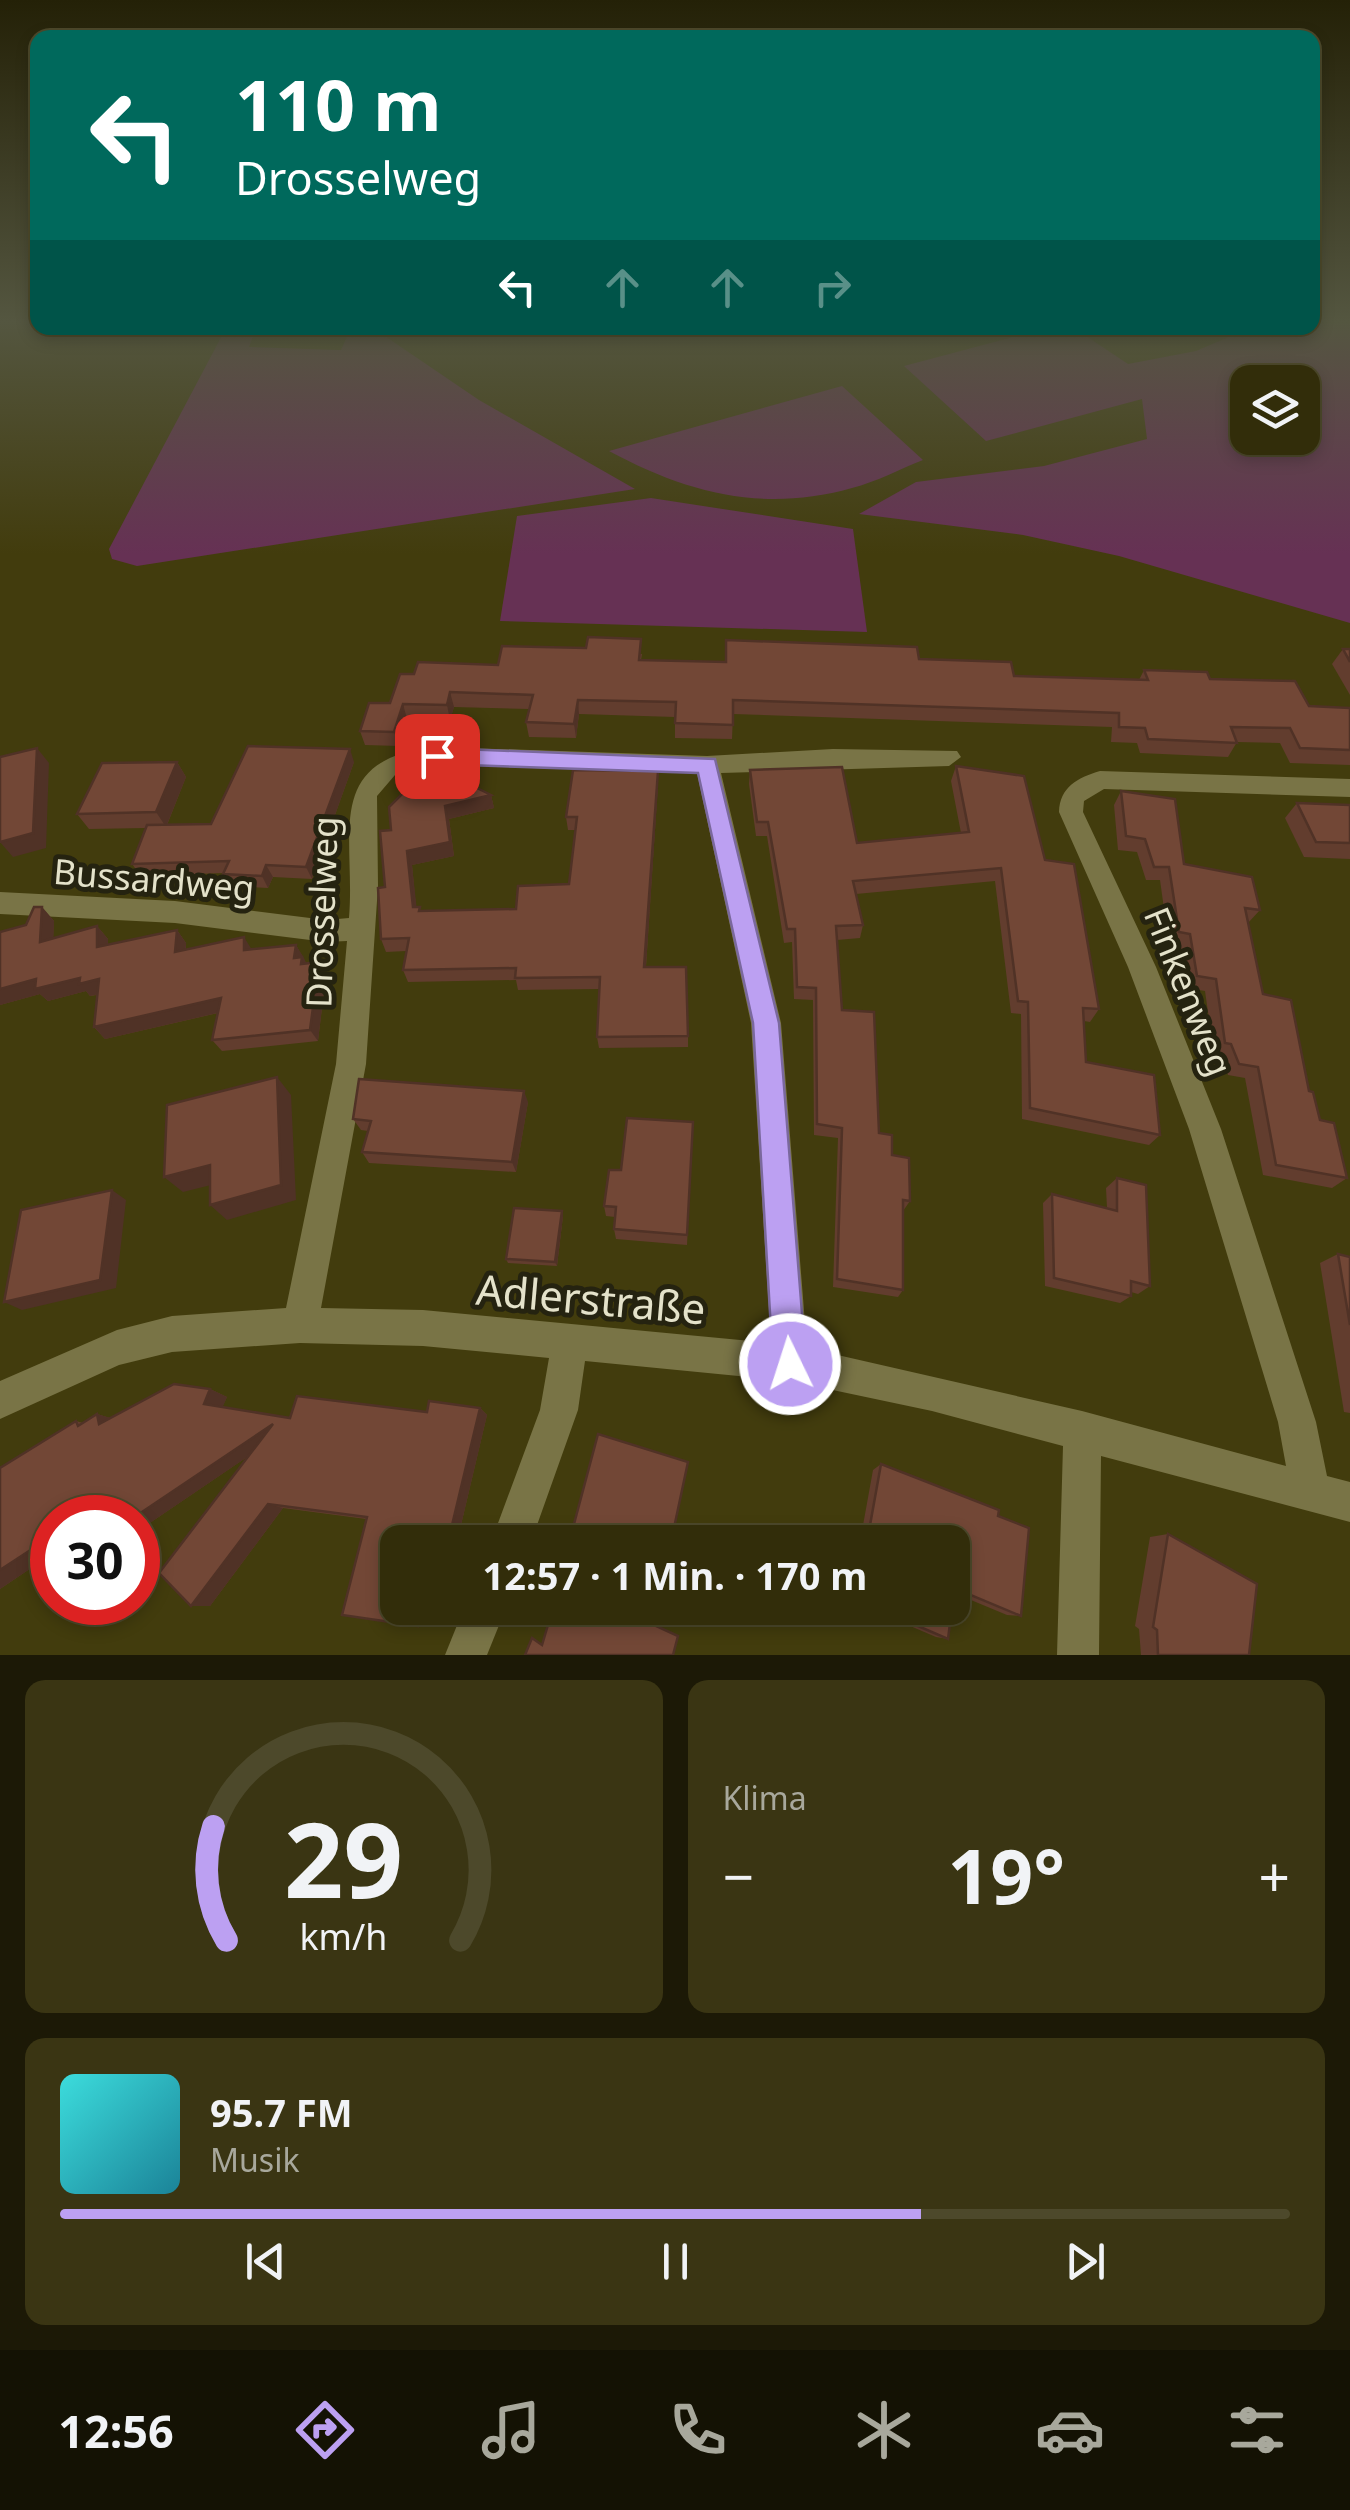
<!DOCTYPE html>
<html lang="de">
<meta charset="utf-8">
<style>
:root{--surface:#322d0a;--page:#3a3513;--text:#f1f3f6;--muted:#a8a89c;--line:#4d492b;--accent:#bca0f2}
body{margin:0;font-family:"Noto Sans",sans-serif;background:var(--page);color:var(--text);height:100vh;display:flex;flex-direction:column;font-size:38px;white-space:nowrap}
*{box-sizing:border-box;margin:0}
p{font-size:32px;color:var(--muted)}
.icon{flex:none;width:55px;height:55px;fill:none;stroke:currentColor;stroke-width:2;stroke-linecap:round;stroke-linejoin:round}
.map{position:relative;height:1655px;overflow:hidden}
.side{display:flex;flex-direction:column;gap:25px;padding:25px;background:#1c1906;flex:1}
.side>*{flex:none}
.banner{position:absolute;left:30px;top:30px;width:1290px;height:305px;border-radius:20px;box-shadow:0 5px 15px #0003,0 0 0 2px var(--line);background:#00695c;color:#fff;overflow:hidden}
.buttons{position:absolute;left:1230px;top:365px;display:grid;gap:20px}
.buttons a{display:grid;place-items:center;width:90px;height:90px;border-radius:20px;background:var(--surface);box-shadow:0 5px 15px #0003,0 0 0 2px var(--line);font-size:50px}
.speed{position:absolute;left:30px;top:1495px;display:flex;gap:20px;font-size:50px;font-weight:700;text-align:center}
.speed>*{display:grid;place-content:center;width:130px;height:130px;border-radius:50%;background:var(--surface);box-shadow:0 5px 15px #0003,0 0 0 2px var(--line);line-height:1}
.speed .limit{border:15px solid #d22;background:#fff;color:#111}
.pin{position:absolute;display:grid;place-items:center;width:85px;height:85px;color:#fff;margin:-42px;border-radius:20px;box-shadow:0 5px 15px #0006}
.me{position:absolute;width:110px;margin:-55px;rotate:356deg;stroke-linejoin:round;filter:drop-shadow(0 0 8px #0008)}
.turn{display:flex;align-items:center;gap:35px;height:210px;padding:0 40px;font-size:45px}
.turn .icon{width:130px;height:130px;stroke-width:2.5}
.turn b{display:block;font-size:70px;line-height:85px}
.lanes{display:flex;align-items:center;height:95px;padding:0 40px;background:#0003;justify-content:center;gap:50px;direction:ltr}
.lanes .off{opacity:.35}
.big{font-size:75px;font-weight:700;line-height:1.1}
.side .card{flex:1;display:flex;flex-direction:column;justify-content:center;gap:15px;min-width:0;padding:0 35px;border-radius:20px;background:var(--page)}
.side .dial{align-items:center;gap:0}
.dial svg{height:260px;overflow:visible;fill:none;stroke:var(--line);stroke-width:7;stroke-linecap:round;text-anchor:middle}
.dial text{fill:var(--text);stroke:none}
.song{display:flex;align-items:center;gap:30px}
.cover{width:120px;height:120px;border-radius:15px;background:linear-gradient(135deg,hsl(180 70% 55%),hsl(190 70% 35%))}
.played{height:10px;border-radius:5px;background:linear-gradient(90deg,var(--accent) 70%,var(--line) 70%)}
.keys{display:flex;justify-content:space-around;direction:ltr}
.heat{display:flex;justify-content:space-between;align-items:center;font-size:55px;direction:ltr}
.side .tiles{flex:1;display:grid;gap:25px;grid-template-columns:1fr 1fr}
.card:last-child{grid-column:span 2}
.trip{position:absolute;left:380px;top:1525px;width:590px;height:100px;border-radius:20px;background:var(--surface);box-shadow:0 5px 15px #0003,0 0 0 2px var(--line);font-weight:700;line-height:100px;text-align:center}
.tabs{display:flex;height:160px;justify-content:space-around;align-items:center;background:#141204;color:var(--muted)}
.tabs .icon{width:70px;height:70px}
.tabs .current{color:var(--accent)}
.tabs b{font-size:45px;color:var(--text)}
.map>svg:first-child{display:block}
.green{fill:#663154;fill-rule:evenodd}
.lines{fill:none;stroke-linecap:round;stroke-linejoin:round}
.minor{fill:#797446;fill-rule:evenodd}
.wall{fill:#623d2e}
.shaded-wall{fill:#503226}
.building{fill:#724736;stroke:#503226;stroke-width:2.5}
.route{fill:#bca0f2;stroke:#7a689d;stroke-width:2.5}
.labels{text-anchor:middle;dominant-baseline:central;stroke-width:10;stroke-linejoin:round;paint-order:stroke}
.street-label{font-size:35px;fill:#e4e2ca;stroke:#252310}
.near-street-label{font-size:42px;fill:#e4e2ca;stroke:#252310}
</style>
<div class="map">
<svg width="1350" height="1655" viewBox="0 0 1350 1655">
<rect width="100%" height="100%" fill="#423c0d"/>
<!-- green -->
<g class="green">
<path d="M1313,323H1350V623L1119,556L1023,535L859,514L916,482L1044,466L1147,439L1142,399L986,441L904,366L1021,335L1074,328L1128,364L1196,351L1250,328H1312ZM1248,382H1302V438H1248Z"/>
<polygon points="226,328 256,328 249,347 341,350 351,328 373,328 479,400 635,489 137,566 112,559 109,549"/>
<path d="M842,386L923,460C900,469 876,482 852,488C763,513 687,493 609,451Z"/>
<polygon points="651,498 853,529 867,632 500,621 517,516"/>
</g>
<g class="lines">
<!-- minor -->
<g class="minor">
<path d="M437,747L707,756L833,749L957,751L961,757L949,766L721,773L781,1023L807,1348L1082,1411L1286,1466L1278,1422L1189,1129L1128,967L1059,812C1060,787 1077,778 1100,771L1350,779V797L1104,789L1084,801L1083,812L1156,967L1221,1129L1316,1422L1327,1476L1350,1482V1522L1101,1456L1099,1655H1057L1063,1446L932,1411L790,1381L585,1361L578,1410L531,1542H491L540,1410L549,1358L423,1346L300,1343L172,1352L119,1365L0,1419V1381L117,1330L172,1316L286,1308L336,1064L347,941L326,942L175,923L0,914V892L175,901L326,920L349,918C356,835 321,758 437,747ZM437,765L697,773L751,1023L771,1343L423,1310L321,1308L366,1064L378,886L377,796L395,775Z"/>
<polygon points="464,1608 506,1608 487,1655 445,1655"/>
</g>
</g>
<!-- wall -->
<g class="wall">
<polygon points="1343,649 1350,649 1350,695 1332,664"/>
<polygon points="642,654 641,660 725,662 919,659 1014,676 1139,680 1144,670 1210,679 1309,706 1350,708 1350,765 1290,763 1280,743 1237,742 1228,757 1140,753 1137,743 1111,742 1112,727 733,714 732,739 675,738 675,717 579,714 576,738 529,737 526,722 529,709 454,707 450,720 407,719 399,746 365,745 360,731 390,703 414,674 498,665"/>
<polygon points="177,762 186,777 167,825 211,824 354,762 312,879 273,877 268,888 231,886 224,873 141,876 132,864 146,828 89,829 77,814"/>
<polygon points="956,766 1045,860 1099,1009 1090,1022 1084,1021 1086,1062 1160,1135 1149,1145 1022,1119 1021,1014 1011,1013 995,881 856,894 863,925 860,938 837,940 842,1010 879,1133 892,1155 910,1201 903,1211 903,1290 898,1297 833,1287 838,1138 814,1135 813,1000 794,999 792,942 784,943 767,836 756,836 749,784 750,770 857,843 961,833 951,781"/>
<polygon points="658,785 646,967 688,1036 688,1047 599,1048 597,1037 599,989 518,990 516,980 408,982 403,970 406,951 386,952 381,939 391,830 413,796 491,795 494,808 449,819 454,856 412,865 416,907 421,911 516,909 569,884 575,830 568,830 566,817"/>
<polygon points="1121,791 1184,864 1260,910 1248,923 1263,994 1309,1091 1320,1120 1347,1178 1332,1188 1263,1175 1245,1078 1228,1075 1220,1055 1214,1054 1205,991 1187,988 1180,946 1169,945 1160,880 1146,880 1137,852 1118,850 1114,805"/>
<polygon points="1297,803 1350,805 1350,859 1304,857 1285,818"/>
<polygon points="42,907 54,921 53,939 97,926 108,939 108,944 177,930 186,943 186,950 252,949 296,945 306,963 326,975 318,1041 222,1051 212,1040 218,1013 105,1039 94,1027 97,995 90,996 86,991 48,1001 40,994 0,1005 0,932 26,925"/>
<polygon points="528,1102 516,1172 369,1163 362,1152 368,1131 361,1130 353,1119"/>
<polygon points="693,1122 687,1245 616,1239 614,1229 615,1217 606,1216 604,1206 621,1170"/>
<polygon points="1117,1178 1150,1286 1138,1294 1131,1292 1131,1296 1120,1303 1045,1286 1043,1203 1052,1194 1107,1208 1106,1188"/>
<polygon points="563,1216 557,1266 508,1263 506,1259"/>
<polygon points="1338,1254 1350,1257 1350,1413 1344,1412 1320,1263"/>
<polygon points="174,1384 210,1389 227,1397 222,1407 290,1418 297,1396 427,1412 429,1401 480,1408 487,1415 457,1542 398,1542 398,1608 431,1608 428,1625 418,1626 342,1615 366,1519 283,1508 210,1606 191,1606 159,1573 247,1457 138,1531 138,1518 52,1518 52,1554 0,1589 0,1468 76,1421 83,1423 97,1414 110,1418"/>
<polygon points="881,1464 998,1516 1021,1616 1007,1615 954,1593 952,1542 860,1542 873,1470"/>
<polygon points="1168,1534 1249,1655 1141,1655 1139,1629 1135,1626 1150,1537"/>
<polygon points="868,1608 952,1608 948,1639 936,1637"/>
</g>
<!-- shaded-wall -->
<g class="shaded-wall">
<polygon points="450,692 454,707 450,720 447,705"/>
<polygon points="578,700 579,714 576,738 574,724"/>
<polygon points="403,704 407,719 399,746 394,732"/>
<polygon points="37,748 49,763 46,848 13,857 0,842"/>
<polygon points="350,749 354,762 312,879 306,867"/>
<polygon points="177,762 186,777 166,827 156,812"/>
<polygon points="658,771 658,785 645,980 644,967"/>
<polygon points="491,795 494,808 449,819 454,856 412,865 418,920 413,907 407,851 445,806"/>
<polygon points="266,865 273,877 268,888 262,876"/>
<polygon points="42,907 54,921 53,955 40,942"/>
<polygon points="97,926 108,939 108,959 97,947"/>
<polygon points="177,930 186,943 185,965 175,952"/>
<polygon points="244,937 252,950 244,950"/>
<polygon points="296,945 304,958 309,970 294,958"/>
<polygon points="319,962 326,975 318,1041 310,1030"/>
<polygon points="80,978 99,979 110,992 90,996 86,991 48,1001 40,994 0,1005 0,989 36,979"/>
<polygon points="221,998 230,1010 105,1039 94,1027"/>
<polygon points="277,1077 291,1095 296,1200 227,1220 210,1205"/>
<polygon points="524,1091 528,1102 516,1172 512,1162"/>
<polygon points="210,1165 227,1181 183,1192 164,1177"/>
<polygon points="112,1190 126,1200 116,1288 22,1310 4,1302"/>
<polygon points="562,1211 563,1216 557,1266 555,1262"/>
<polygon points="210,1389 227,1397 221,1411 204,1404"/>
<polygon points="480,1408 487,1415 457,1542 448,1542"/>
<polygon points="97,1414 117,1420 99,1424"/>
<polygon points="273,1424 287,1430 138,1531 138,1518 133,1518"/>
<polygon points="268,1504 283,1508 210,1606 191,1606"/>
<polygon points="94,1508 107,1518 80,1518"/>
<polygon points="52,1536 52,1554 0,1589 0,1570"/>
<polygon points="421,1608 431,1608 428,1625 418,1626"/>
</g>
<!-- building -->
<g class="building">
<polygon points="588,637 641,639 639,660 726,662 726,640 917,647 919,659 1011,662 1014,676 1148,680 1144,670 1207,672 1210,679 1295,681 1309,706 1350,708 1350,750 1300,748 1290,728 1231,727 1237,743 1148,739 1145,728 1119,727 1119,713 733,700 733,725 675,723 676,702 578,700 574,724 526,722 533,695 450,692 447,705 403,704 394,732 360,731 369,703 390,703 400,674 414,674 418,662 498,665 502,646 586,648"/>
<polygon points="1343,649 1350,649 1350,662"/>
<polygon points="248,746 350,749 306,867 266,865 262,876 223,874 229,861 132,864 147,825 211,824"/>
<polygon points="37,748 33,833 0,842 0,757"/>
<polygon points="177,762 156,812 77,814 102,763"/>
<polygon points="956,766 1024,776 1045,860 1074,864 1099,1009 1083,1008 1086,1062 1154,1075 1160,1135 1030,1108 1028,1002 1018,1001 1001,868 853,881 863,925 836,926 842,1010 874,1012 879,1133 892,1135 892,1155 909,1158 910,1201 903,1200 903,1290 837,1279 842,1128 817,1124 816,988 797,987 795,929 787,929 768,822 757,822 750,770 842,767 857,843 969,832"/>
<polygon points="441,770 491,795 445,806 450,842 407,851 413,907 420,907 419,911 516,909 518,886 569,884 577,817 566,817 573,770 658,771 644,967 686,967 688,1036 597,1037 600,977 515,978 516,968 403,970 409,938 381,939 378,888 385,887 380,831 391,830 389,807 404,792 413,796"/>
<polygon points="1121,791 1175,799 1184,864 1252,877 1260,910 1245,908 1263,994 1291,1000 1309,1091 1313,1092 1320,1120 1334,1123 1347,1178 1276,1165 1258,1067 1239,1064 1231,1044 1225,1043 1216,979 1197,976 1190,934 1179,932 1169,867 1154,867 1145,839 1126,836"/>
<polygon points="1297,803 1350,805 1350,843 1316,842"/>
<polygon points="34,907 42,907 40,942 97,926 97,947 177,930 175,952 244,937 244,950 296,945 294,958 302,957 301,964 319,962 310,1030 212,1040 221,998 94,1027 99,979 79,984 80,978 35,989 36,979 0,989 0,932 26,925"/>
<polygon points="277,1077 281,1185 210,1205 210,1165 164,1177 167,1105"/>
<polygon points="359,1079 524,1091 512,1162 362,1152 371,1121 353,1119"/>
<polygon points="627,1118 693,1122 687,1235 614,1229 616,1207 604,1206 609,1170 621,1170"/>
<polygon points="1117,1178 1146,1185 1150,1286 1131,1281 1131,1296 1054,1278 1052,1194 1117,1211"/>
<polygon points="112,1190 100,1280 4,1302 21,1210"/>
<polygon points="514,1208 562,1211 555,1262 506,1259"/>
<polygon points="1338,1254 1350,1257 1350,1325"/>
<polygon points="174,1384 210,1389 204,1404 290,1418 297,1396 427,1412 429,1401 480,1408 448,1542 398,1542 398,1608 421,1608 418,1626 342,1615 367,1517 268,1504 191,1606 159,1573 273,1424 133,1518 96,1518 94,1508 80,1518 52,1518 52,1536 0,1570 0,1468 76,1421 78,1426 97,1414 99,1424"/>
<polygon points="598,1434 688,1462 671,1542 621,1542 622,1540 574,1524"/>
<polygon points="881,1464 999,1510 998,1516 1029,1528 1021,1616 954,1588 952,1602 952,1542 867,1542"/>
<polygon points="1168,1534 1257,1584 1249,1655 1158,1655 1157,1630 1153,1627"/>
<polygon points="553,1608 658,1608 654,1625 678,1636 673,1655 525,1655 532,1638 542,1645"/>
<polygon points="876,1608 952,1608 948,1639"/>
</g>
<!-- sky -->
<linearGradient id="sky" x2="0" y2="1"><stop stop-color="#242107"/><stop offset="0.58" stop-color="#545640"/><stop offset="1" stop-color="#545640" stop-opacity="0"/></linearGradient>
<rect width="1350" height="554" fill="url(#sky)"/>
<!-- route -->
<polygon class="route" points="437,748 715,759 779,1023 806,1364 801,1375 790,1380 778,1375 773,1364 753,1023 698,773 437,764 426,756"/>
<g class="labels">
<!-- street labels -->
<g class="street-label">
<text transform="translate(154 879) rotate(5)">Bussardweg</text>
<text transform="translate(321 912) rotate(-88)">Drosselweg</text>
<text transform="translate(1189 991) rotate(68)">Finkenweg</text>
</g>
<!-- near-street labels -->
<g class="near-street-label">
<text transform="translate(591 1298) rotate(5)">Adlerstraße</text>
</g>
</g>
</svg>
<div class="buttons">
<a><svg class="icon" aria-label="layers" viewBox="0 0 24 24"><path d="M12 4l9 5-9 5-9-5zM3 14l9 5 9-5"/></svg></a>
</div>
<div class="speed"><div class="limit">30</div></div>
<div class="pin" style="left:437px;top:756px;background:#d93025"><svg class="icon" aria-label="arrive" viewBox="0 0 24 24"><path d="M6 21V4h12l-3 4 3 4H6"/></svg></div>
<svg class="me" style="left:790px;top:1364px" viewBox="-20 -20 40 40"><circle r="17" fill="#bca0f2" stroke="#fff" stroke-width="3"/><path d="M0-11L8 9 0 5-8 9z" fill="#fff"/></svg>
<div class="trip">12:57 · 1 Min. · 170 m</div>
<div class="banner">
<div class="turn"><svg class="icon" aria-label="left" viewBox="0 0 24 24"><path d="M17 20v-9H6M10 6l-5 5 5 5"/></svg><div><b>110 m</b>Drosselweg</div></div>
<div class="lanes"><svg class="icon" aria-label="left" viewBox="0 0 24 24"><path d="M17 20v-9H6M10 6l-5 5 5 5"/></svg><svg class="icon off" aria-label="ahead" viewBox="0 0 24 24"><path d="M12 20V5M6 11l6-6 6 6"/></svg><svg class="icon off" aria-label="ahead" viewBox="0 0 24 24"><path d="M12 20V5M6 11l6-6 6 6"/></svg><svg class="icon off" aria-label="right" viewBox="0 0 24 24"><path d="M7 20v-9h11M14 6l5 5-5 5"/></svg></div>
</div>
</div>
<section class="side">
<div class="tiles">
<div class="card dial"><svg viewBox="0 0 100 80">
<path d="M14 69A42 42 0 1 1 86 69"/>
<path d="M14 69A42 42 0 0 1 10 34" stroke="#bca0f2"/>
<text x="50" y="56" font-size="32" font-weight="700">29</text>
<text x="50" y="72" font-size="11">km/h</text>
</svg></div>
<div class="card"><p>Klima</p>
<div class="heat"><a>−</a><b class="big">19°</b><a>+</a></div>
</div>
<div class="card">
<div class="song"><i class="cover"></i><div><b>95.7 FM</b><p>Musik</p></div></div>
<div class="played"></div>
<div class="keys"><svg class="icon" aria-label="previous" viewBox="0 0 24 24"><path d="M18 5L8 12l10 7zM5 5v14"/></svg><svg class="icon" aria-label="pause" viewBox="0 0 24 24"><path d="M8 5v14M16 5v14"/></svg><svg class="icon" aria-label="next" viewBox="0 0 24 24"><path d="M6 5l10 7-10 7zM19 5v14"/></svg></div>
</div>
</div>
</section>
<nav class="tabs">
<b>12:56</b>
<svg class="icon current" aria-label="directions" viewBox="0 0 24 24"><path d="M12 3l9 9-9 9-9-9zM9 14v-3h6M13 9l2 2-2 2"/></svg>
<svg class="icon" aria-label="music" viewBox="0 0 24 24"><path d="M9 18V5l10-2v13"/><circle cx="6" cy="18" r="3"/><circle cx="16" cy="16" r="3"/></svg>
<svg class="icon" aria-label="phone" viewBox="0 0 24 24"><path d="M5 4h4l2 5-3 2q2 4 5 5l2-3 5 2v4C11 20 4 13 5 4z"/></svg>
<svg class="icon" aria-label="climate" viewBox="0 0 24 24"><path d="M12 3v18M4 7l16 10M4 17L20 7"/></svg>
<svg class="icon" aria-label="car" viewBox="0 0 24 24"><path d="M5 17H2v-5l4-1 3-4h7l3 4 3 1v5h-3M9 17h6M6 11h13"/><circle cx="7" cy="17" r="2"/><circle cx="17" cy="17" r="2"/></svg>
<svg class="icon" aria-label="filters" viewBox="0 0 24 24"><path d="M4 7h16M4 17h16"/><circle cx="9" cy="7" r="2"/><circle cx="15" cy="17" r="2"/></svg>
</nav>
